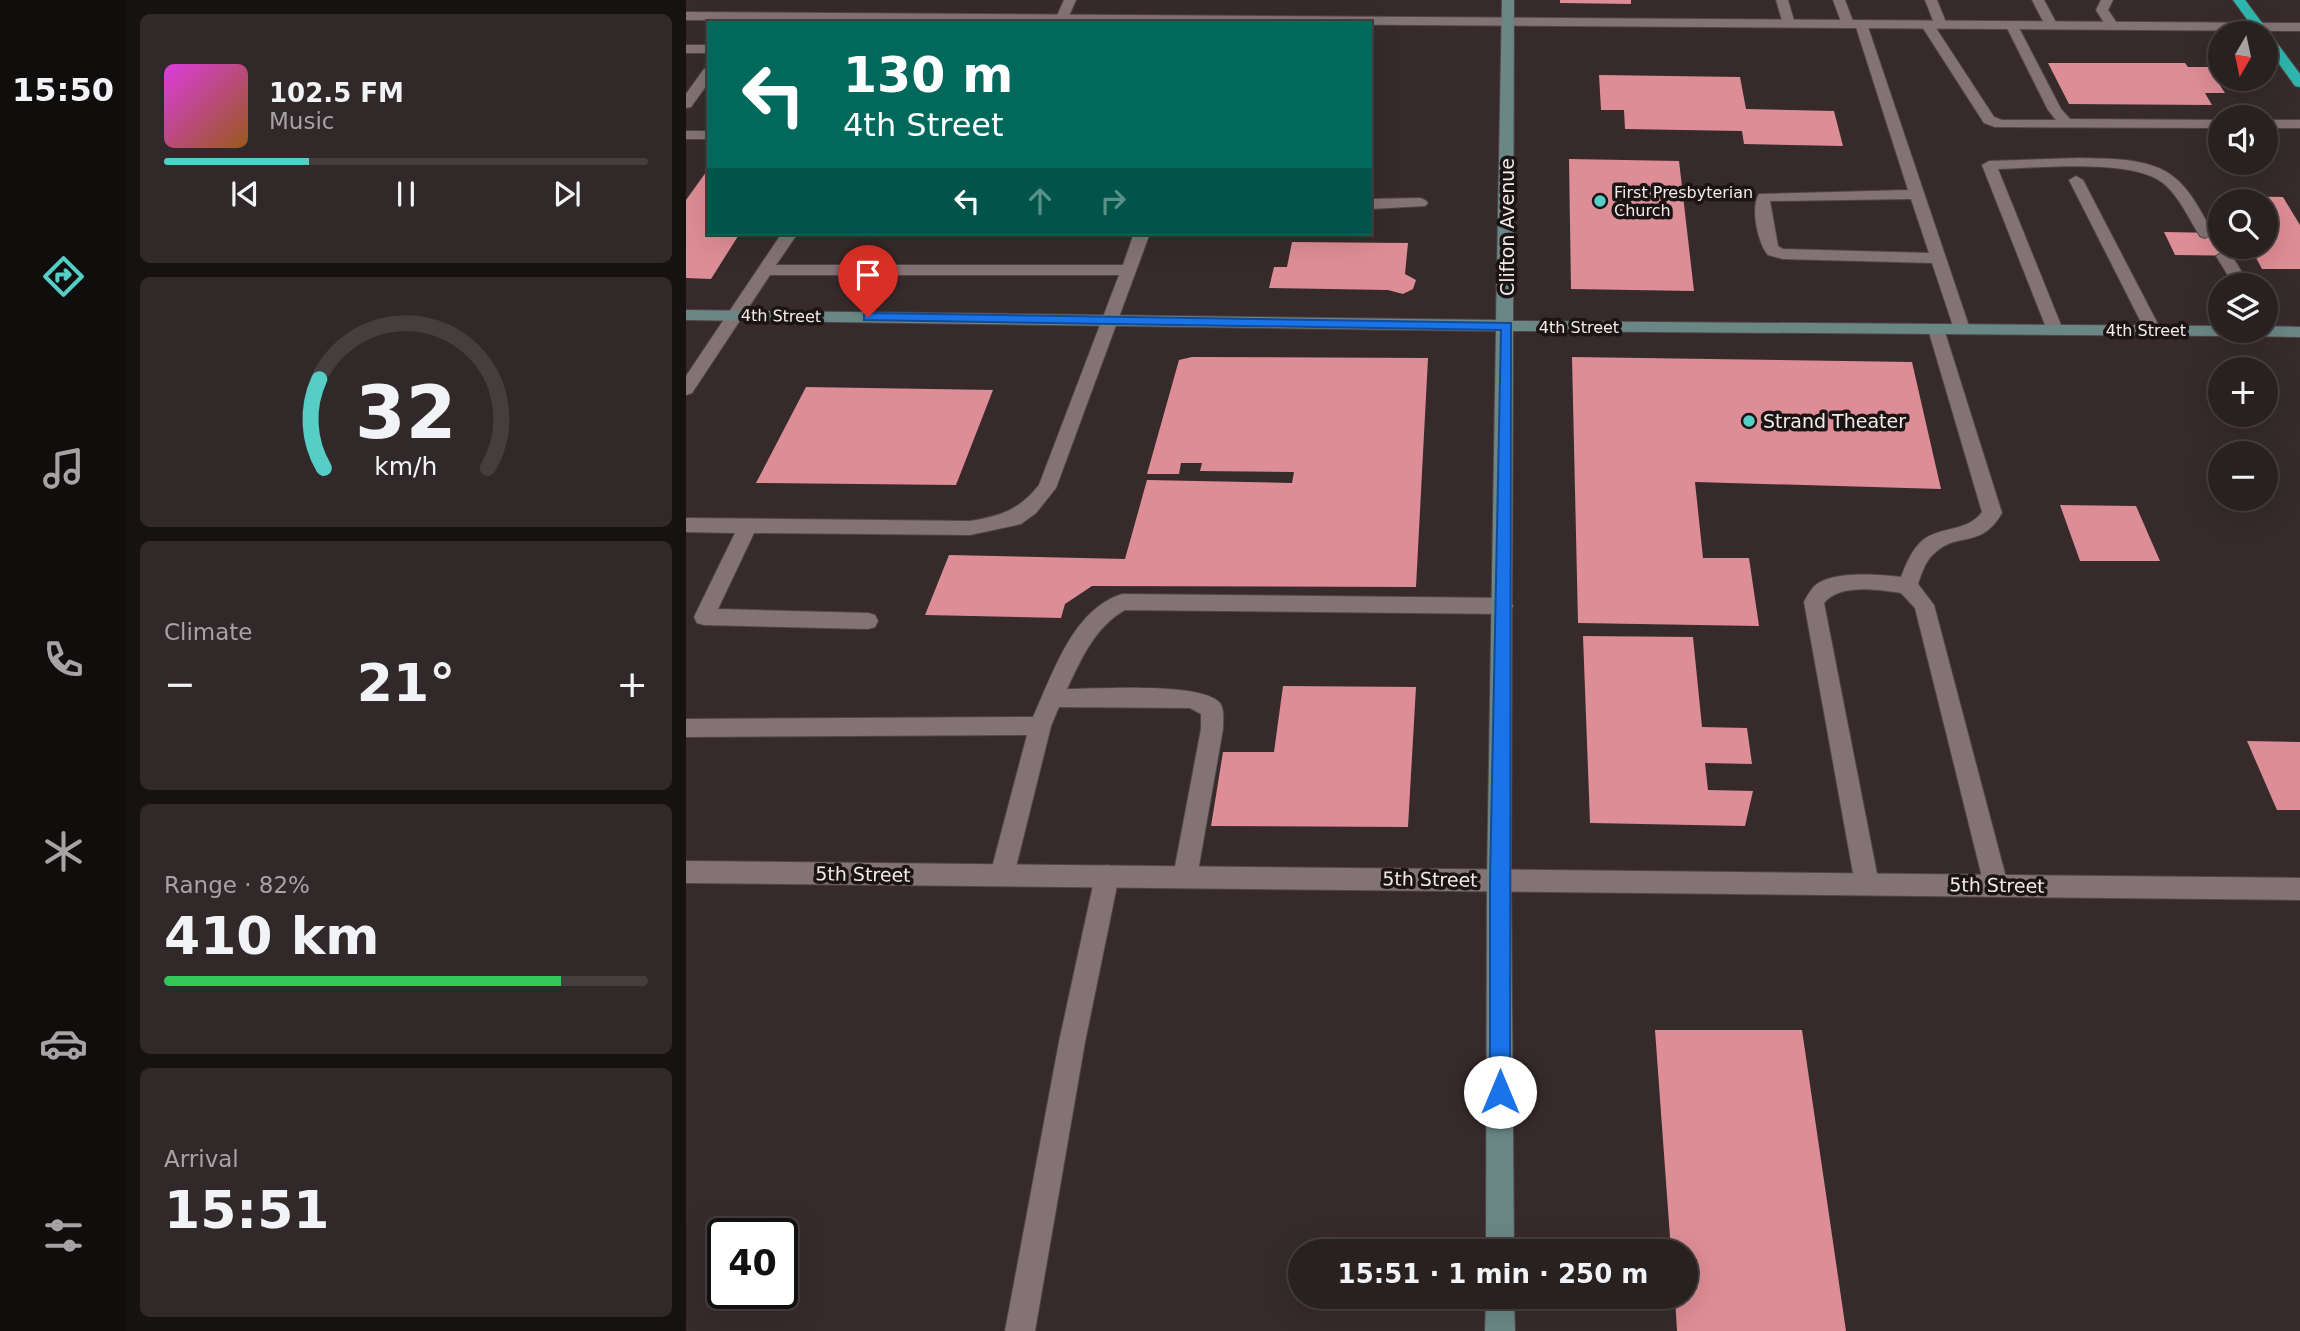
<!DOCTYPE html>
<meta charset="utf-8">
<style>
:root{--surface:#292020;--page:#312829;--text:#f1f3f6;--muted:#a5a3a5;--line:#453e3e;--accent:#55cec5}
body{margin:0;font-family:"DejaVu Sans",sans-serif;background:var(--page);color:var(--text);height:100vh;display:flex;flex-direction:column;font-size:26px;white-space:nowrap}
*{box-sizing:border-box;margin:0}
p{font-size:23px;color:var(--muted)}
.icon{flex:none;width:38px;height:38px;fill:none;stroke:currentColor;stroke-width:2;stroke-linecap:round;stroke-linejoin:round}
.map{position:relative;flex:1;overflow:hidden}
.sheet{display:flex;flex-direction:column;gap:14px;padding:14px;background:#171212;width:560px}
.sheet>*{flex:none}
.banner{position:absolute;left:21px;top:21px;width:665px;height:214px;border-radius:0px;box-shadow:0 7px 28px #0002,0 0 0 2px var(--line);background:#00695c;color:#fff;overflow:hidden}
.needle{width:46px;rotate:189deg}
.buttons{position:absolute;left:1522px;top:21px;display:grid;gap:14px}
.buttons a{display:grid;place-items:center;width:70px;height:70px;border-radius:50%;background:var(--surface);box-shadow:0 7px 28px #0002,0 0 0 2px var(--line);font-size:35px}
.speed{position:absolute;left:21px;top:1218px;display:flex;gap:14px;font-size:35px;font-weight:700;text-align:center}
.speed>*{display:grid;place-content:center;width:91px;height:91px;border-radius:50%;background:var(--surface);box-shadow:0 7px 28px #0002,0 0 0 2px var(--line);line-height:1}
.speed .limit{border:4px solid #111;border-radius:10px;background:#fff;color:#111}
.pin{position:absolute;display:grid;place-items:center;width:60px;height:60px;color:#fff;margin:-72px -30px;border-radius:50% 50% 50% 0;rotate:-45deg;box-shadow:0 0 7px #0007}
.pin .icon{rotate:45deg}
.me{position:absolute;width:77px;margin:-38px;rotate:0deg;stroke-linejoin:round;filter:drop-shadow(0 0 5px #0008)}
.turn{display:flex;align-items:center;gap:24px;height:147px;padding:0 21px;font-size:32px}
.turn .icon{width:91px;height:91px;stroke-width:2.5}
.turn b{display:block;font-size:49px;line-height:60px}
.lanes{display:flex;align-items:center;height:66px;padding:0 21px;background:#0003;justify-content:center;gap:35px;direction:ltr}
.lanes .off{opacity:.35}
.big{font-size:52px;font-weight:800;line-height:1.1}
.sheet .card{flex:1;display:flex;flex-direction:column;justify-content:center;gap:10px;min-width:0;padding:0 24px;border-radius:10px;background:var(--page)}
.sheet .dial{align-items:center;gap:0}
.dial svg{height:182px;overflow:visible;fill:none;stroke:var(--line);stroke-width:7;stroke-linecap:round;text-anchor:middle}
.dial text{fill:var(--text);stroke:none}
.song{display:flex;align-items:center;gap:21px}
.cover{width:84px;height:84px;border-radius:10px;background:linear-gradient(135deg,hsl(300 70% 55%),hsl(30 70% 35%))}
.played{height:7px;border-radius:4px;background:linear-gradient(90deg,var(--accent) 30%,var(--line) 30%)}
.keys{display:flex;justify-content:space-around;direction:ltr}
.heat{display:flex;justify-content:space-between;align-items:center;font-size:38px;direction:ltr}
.charge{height:10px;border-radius:5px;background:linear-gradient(90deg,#34c759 82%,var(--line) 0)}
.trip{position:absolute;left:602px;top:1239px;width:410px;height:70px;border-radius:35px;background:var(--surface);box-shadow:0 7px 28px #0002,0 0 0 2px var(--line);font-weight:800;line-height:70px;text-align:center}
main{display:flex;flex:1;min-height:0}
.dock{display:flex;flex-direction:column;width:126px;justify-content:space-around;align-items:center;background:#100d0d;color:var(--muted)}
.dock .icon{width:49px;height:49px}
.dock .on{color:var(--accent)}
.dock b{font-size:32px;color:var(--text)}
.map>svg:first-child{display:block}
.building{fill:#dd8d95}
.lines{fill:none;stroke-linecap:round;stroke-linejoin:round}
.lane-casing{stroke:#514647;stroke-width:2}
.street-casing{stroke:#514647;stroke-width:2}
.secondary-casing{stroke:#514647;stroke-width:2}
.highway-casing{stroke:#514647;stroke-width:2}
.lane{fill:#847374;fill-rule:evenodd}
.street{fill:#847374;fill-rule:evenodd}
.secondary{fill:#6a8785;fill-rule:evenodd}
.highway{fill:#2eb7ae;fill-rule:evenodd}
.route{fill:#1a73e8;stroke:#114b97;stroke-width:2}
.poi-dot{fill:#55cec5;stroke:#1a1415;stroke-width:2.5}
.labels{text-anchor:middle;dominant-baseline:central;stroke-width:7;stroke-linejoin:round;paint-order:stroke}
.far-poi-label{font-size:16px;fill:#f3eaea;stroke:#1a1415;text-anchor:start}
.far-street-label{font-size:16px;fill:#f3eaea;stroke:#1a1415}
.street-label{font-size:19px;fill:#f3eaea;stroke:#1a1415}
.poi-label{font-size:19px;fill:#f3eaea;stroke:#1a1415;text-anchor:start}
</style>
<main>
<nav class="dock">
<b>15:50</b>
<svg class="icon on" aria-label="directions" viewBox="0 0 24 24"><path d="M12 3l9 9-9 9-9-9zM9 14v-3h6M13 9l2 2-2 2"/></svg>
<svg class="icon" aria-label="music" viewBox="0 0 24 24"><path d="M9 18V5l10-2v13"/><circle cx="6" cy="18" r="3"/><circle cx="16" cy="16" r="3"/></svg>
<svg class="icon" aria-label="phone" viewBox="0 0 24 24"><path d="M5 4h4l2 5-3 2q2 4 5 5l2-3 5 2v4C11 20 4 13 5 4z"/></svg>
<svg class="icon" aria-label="climate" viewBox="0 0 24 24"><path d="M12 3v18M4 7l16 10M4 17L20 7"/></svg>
<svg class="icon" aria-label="car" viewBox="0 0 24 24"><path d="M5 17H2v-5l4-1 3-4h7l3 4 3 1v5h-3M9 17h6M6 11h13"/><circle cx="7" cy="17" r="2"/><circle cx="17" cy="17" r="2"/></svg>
<svg class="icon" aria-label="filters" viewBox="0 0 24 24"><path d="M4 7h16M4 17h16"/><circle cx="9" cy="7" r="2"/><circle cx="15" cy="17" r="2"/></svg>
</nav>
<section class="sheet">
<div class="card">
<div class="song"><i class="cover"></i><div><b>102.5 FM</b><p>Music</p></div></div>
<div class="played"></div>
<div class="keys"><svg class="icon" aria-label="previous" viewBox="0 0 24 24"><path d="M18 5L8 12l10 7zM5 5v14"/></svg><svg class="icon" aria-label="pause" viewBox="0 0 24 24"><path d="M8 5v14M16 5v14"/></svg><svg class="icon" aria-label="next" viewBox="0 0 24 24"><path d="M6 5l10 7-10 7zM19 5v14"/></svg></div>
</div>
<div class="card dial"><svg viewBox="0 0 100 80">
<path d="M14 69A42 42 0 1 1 86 69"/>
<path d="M14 69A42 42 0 0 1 12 30" stroke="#55cec5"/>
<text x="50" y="56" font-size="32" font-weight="700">32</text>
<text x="50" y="72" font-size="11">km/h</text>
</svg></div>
<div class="card"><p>Climate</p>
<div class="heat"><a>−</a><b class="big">21°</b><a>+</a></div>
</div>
<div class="card"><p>Range · 82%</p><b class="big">410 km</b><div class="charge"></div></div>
<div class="card"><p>Arrival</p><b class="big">15:51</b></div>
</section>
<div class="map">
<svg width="1614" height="1331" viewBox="0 0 1614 1331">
<rect width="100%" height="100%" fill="#372a2b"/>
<!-- building -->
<g class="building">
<polygon points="874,0 945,0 945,4 874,3"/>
<polygon points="1362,63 1499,63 1502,67 1522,67 1539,93 1519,93 1526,105 1383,104"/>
<polygon points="913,75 1054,77 1060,109 1148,111 1157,146 1058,144 1056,131 939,129 938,110 915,110"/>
<polygon points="883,159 993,161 1008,291 885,289"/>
<polygon points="23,168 23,233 54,233 25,279 0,278 0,200"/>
<polygon points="1532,196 1597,197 1614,225 1614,269 1576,269 1569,256 1489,255 1478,232 1535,233 1535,247 1580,247 1580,201 1535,201"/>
<polygon points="606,242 722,243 719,274 730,280 727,289 717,294 702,290 583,288 588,267 601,267"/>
<polygon points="506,357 742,358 730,587 406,586 379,604 375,618 239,615 263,555 439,559 461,480 606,483 608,472 514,471 516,463 495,463 493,474 461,474 493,360"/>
<polygon points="886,357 1226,362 1255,489 1009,482 1017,558 1063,558 1073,626 892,623"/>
<polygon points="120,387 307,390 270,485 70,483"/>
<polygon points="1374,505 1450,506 1474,561 1394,561"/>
<polygon points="897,636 1007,637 1016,727 1061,728 1066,764 1019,763 1022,790 1067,791 1059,826 904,823"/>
<polygon points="597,686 730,687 722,827 525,826 537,752 588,752"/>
<polygon points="1561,741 1614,742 1614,810 1591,810"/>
<polygon points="969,1030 1116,1030 1160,1331 991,1331 989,1297 999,1297 999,1251 985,1251"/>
</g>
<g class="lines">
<!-- lane casing -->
<g class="lane-casing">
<g id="lane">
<polygon points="378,0 390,0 382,18 376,22 370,18"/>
<polygon points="1090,0 1102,0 1109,24 1108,27 1098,27 1097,24"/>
<polygon points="1147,0 1159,0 1168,24 1167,27 1157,27"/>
<polygon points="1239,0 1251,0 1261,25 1260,28 1250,28"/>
<polygon points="1346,0 1358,0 1372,26 1371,29 1361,29"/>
<polygon points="1415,0 1427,0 1422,10 1433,26 1432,29 1422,29 1410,10"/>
<path d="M1175,20L1181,24L1284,329L1282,333L1276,334L1268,329L1246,263L1097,259L1082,255C1072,243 1064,208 1073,194L1222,190L1169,24ZM1225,199L1243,253L1097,249L1092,246L1084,201Z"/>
<polygon points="1241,21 1246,22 1308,117 1316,120 1370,120 1362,110 1320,26 1326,22 1332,26 1375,109 1384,119 1535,120 1535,128 1309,127 1298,123 1235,25"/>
<rect x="0" y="45" width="23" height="8"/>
<polygon points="23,68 23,82 5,107 0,108 0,94 18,69"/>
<rect x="1580" y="120" width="34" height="8"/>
<rect x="0" y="131" width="23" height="8"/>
<path d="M1393,158C1423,159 1465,157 1489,178C1506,192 1516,214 1527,233L1519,238L1514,236C1502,218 1494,197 1477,183C1446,158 1352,168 1312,169L1377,330L1369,335L1361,330L1296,165L1303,161Z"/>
<polygon points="1390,176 1397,180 1475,330 1473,334 1461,334 1459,330 1383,180"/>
<polygon points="734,198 739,200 742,203 739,206 684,209 684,199"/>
<path d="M96,233H112L90,265H437L448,233H464L370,488L350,513L335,524L284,535L68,533L32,609L182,613L189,615L192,621L189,627L182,629L18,625L11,623L8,617L49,533L0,532V518L284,521C315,516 333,510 353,485L433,275H84L6,393L0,395V376Z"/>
<polygon points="1538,251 1544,253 1564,285 1548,285 1530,256"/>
<path d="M1250,324L1258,329L1316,513C1295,549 1273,532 1251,551C1240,559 1236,572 1232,584L1248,605L1322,885L1318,893L1310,896L1302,893L1298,885L1229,608L1215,593C1193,590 1154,583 1138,603L1193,884L1189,892L1181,895L1173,892L1169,884L1118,602C1121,596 1126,587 1131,584C1149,571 1194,574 1215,577C1220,564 1226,549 1237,540C1255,526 1282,532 1296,512L1242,329Z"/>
<path d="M436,594L817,598L824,600L827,606L824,612L817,614L439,610C409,627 395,659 381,689C413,689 512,682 533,702C539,708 537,721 537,729L511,877L507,885L499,888L491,885L487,877L515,729V714L504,708L373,707L365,726L328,875L324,883L316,886L308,883L304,875L341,735L0,737V719L347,717C367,674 386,610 436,594Z"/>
<polygon points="421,865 429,868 433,876 399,1042 349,1331 319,1331 373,1042 409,876 413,868"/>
</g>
</g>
<!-- street casing -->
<g class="street-casing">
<g id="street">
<polygon points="0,12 1614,23 1614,31 0,20"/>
<polygon points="0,861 1614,878 1614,900 0,883"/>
</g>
</g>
<!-- secondary casing -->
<g class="secondary-casing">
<g id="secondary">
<polygon points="816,0 828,0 827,321 1535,326 1535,331 1543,331 1535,336 827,331 825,880 828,1251 800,1251 801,880 810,331 0,320 0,310 810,320"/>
<polygon points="1580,326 1614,327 1614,337 1556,336 1548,331 1580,331"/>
<polygon points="800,1297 828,1297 829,1331 799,1331"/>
</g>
</g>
<!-- highway casing -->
<g class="highway-casing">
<polygon id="highway" points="1547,0 1559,0 1614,74 1614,87 1609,86 1580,46 1580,33 1571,33"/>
</g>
<!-- lane -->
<use href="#lane" class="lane"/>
<!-- street -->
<use href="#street" class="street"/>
<!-- secondary -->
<use href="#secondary" class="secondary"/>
<!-- highway -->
<use href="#highway" class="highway"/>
</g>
<!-- route -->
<polygon class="route" points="182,313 825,323 824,1092 821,1099 814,1102 807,1099 804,1092 804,880 815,330 178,320 178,314"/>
<!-- markers -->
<g class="poi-dot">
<circle cx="914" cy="201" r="7"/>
<circle cx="1063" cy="421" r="7"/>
</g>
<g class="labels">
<!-- far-poi labels -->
<g class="far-poi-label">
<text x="928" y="192">First Presbyterian<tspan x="928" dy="18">Church</tspan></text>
</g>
<!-- far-street labels -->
<g class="far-street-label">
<text transform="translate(95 316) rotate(1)">4th Street</text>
<text x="893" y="327">4th Street</text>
<text x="1460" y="330">4th Street</text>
</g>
<!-- street labels -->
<g class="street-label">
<text transform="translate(821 227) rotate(-90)">Clifton Avenue</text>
<text transform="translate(177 874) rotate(1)">5th Street</text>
<text transform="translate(744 879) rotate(1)">5th Street</text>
<text transform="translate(1311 885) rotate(1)">5th Street</text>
</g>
<!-- poi labels -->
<g class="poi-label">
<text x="1077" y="421">Strand Theater</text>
</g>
</g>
</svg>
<div class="buttons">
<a><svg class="needle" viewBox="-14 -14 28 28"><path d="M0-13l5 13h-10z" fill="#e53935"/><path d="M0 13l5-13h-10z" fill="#a5a3a5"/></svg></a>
<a><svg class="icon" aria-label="sound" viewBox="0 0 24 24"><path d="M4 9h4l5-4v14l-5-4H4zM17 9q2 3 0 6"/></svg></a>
<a><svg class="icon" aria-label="search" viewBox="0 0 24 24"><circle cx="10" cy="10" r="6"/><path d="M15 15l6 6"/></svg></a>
<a><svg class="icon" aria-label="layers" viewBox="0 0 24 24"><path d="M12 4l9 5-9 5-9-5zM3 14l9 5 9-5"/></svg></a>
<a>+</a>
<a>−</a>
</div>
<div class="speed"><div class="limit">40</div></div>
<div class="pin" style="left:182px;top:317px;background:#d93025"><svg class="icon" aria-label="arrive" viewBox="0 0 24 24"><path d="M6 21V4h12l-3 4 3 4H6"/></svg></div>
<svg class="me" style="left:814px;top:1092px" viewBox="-20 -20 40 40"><circle r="19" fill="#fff"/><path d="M0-13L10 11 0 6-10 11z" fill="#1a73e8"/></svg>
<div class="trip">15:51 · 1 min · 250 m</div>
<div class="banner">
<div class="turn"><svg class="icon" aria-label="left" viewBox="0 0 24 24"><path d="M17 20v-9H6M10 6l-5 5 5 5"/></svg><div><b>130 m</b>4th Street</div></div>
<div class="lanes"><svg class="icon" aria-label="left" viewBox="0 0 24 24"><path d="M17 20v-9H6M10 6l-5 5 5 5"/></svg><svg class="icon off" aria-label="ahead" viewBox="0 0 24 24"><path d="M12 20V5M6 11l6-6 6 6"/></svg><svg class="icon off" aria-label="right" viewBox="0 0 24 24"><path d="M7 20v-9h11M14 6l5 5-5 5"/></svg></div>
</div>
</div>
</main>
